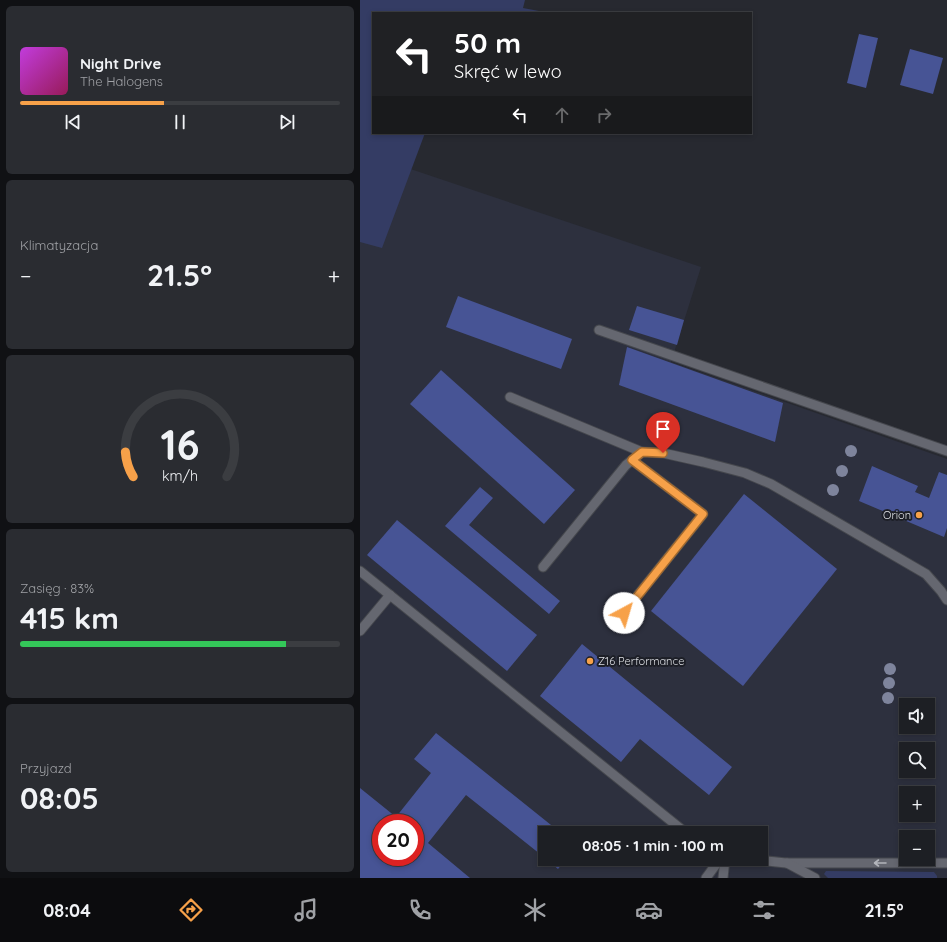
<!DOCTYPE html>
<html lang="pl">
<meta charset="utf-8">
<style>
:root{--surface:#1d1f24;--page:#2a2c31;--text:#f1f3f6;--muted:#a0a2a6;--line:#3b3d41;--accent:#f7a149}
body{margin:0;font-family:Quicksand,sans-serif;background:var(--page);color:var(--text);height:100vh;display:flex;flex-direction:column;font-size:15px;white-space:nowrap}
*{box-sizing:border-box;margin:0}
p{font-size:13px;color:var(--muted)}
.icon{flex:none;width:22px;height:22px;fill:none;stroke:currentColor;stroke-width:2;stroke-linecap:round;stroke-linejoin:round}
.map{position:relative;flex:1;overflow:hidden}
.drawer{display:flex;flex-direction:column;gap:6px;padding:6px;background:#101114;width:360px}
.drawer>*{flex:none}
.guide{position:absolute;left:12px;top:12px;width:380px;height:122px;border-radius:0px;box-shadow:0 2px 6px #0003,0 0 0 1px var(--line);background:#202124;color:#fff;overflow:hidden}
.tools{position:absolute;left:539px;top:698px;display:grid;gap:8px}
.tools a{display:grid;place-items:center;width:36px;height:36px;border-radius:0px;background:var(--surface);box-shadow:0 2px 6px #0003,0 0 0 1px var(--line);font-size:20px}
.speed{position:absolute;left:12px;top:814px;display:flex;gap:8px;font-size:20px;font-weight:700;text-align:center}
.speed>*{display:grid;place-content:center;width:52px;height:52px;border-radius:50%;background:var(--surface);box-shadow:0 2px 6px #0003,0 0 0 1px var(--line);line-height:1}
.speed .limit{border:6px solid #d22;background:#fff;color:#111}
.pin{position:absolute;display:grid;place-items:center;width:34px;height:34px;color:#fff;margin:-41px -17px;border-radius:50% 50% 50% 0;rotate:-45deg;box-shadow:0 0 4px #0007}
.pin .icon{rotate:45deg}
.me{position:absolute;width:44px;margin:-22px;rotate:39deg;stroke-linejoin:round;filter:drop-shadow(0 0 3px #0008)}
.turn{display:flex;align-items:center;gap:14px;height:84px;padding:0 16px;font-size:18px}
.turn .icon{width:52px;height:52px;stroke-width:2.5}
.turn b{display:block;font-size:28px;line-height:34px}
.lanes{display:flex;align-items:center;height:38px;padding:0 16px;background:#0003;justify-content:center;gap:20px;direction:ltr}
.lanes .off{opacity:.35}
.big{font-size:30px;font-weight:700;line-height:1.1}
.drawer .tile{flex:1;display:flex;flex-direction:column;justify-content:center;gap:6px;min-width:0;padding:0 14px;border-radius:6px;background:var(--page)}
.drawer .dial{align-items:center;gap:0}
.dial svg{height:104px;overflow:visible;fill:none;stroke:var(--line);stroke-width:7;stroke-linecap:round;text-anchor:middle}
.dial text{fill:var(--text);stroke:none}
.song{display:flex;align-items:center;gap:12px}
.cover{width:48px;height:48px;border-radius:6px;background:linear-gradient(135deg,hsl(290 70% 55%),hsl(330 70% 35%))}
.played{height:4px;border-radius:2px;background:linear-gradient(90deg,var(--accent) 45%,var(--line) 45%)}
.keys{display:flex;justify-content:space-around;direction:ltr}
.heat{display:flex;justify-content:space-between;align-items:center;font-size:22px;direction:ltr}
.charge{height:6px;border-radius:3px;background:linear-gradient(90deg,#34c759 83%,var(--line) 0)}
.trip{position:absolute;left:178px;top:826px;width:230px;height:40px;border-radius:0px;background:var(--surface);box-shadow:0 2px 6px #0003,0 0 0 1px var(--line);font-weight:700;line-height:40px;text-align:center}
.tabs{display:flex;height:64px;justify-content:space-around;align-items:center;background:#0c0c0e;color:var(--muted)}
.tabs .icon{width:28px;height:28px}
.tabs .on{color:var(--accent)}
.tabs b{font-size:18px;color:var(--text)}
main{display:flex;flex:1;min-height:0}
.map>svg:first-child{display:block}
.built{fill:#2d303e;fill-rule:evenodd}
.green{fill:#343c64}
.building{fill:#475495;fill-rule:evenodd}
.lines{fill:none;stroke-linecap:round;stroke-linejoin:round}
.service-casing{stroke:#45474d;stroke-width:11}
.service{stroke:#656770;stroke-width:9}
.tree{fill:#7e849c}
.oneway{stroke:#b3b5bb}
.route-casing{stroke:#a1692f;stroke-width:10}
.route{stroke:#f7a149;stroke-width:7}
.poi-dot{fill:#f7a149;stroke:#1d1f27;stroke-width:1.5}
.labels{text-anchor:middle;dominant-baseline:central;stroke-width:4;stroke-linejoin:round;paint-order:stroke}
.poi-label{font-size:11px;fill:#dddfe4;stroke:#1d1f27;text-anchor:end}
</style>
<main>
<section class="drawer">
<div class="tile">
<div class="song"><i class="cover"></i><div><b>Night Drive</b><p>The Halogens</p></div></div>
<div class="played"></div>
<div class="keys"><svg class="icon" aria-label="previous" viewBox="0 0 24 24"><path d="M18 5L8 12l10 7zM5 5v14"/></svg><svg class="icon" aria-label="pause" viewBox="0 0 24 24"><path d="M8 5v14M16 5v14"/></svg><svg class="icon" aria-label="next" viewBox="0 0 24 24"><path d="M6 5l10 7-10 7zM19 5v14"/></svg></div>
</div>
<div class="tile"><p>Klimatyzacja</p>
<div class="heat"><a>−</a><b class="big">21.5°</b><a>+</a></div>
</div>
<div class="tile dial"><svg viewBox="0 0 100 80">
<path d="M14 69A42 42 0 1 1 86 69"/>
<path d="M14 69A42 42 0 0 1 8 50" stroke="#f7a149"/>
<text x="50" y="56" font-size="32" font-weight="700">16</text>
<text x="50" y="72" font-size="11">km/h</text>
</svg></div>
<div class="tile"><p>Zasięg · 83%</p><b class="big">415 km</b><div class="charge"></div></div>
<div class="tile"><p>Przyjazd</p><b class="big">08:05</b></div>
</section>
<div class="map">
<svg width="587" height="878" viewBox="0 0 587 878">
<rect width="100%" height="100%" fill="#272930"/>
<!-- built -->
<path class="built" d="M0,152L341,267L311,362L587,459V878H0ZM546,705H568V727H546ZM546,749H568V771H546ZM546,793H568V815H546ZM21,823H55V857H21ZM185,833H401V859H185ZM546,837H568V859H546Z"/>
<!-- green -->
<g class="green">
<polygon points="0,0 165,0 163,8 179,11 178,13 13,13 13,133 65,133 22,248 0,242"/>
<polygon points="466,871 574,872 577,876 577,878 468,878 464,874"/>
</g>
<!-- building -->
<g class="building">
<polygon points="499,34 518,38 506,88 487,83"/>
<polygon points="550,49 583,58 573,94 540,85"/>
<polygon points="98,296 212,339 201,369 86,327"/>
<polygon points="277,306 324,320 317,345 269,330"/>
<polygon points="267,347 423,403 415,442 259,385"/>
<polygon points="81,370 215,490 184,524 50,404"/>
<polygon points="512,466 558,486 555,492 569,498 579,472 587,475 587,528 584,537 499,501"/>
<polygon points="120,487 133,498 109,525 200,601 189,614 85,526"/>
<polygon points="384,494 477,569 383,686 291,611"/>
<polygon points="37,520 177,635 147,671 7,555"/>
<polygon points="222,644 372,767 349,795 280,739 261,762 180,696"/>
<path d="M76,733L201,833H185V858L106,795L68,843L110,878H0V788L36,817L71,773L54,759ZM21,823H55V857H21Z"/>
<polygon points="186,859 206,859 198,869"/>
</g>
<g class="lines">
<!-- service casing -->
<g class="service-casing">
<g id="service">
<polyline points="239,330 587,451"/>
<polyline points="150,397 282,452"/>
<polyline points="183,567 266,465 282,452 303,453 343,462 385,473 411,484 566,574 581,591 587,600"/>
<polyline points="0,571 326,833"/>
<polyline points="254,625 343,514 272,460"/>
<polyline points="0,631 30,595"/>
<polyline points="389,859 426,863 587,863"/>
<polyline points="427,863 455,878"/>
<polyline points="346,878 360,859"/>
<polyline points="363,878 365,859"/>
</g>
</g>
<!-- service -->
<use href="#service" class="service"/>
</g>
<!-- trees -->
<g class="tree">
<circle cx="491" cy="451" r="6"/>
<circle cx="482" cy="471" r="6"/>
<circle cx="473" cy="490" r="6"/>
<circle cx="530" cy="669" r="6"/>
<circle cx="529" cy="683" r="6"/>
<circle cx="528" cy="698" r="6"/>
</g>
<!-- one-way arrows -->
<defs><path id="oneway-shaft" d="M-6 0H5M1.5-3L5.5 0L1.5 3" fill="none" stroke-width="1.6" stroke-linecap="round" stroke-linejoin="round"/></defs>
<use class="oneway" href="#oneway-shaft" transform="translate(520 863) rotate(-180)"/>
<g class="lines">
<!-- route casing -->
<g class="route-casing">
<polyline id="route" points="264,613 343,514 272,460 282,452 303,453"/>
</g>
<!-- route -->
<use href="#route" class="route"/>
</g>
<!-- markers -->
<g class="poi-dot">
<circle cx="559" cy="515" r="4"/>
<circle cx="230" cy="661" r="4"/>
</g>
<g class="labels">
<!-- poi labels -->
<g class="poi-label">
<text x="551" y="515">Orion</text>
<text x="238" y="661" text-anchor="start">Z16 Performance</text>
</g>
</g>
</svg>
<div class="tools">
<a><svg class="icon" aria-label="sound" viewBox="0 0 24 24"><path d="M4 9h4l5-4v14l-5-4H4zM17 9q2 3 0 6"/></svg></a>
<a><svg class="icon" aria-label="search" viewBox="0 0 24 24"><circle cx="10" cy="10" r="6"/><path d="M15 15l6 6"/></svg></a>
<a>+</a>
<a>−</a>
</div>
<div class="speed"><div class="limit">20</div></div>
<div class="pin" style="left:303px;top:453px;background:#d93025"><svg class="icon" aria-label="arrive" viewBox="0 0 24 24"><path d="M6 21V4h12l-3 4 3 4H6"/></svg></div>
<svg class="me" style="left:264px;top:613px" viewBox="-20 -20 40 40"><circle r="19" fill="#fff"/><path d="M0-13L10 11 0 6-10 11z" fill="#f7a149"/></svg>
<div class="trip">08:05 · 1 min · 100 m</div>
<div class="guide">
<div class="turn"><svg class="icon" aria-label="left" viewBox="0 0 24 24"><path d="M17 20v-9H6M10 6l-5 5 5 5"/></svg><div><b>50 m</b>Skręć w lewo</div></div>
<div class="lanes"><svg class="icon" aria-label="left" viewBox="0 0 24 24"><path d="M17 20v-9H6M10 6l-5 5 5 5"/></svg><svg class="icon off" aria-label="ahead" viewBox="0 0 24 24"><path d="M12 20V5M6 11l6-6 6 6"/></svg><svg class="icon off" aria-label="right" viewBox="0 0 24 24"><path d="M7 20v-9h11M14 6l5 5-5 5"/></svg></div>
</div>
</div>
</main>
<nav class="tabs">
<b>08:04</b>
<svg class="icon on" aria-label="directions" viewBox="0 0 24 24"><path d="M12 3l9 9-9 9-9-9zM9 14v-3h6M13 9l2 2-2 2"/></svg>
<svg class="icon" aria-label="music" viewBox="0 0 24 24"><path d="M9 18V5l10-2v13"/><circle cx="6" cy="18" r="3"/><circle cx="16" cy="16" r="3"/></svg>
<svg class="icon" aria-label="phone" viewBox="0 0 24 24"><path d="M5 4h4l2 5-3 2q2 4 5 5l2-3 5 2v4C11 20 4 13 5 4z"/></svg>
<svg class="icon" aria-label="climate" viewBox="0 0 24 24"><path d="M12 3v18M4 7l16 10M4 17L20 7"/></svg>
<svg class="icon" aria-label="car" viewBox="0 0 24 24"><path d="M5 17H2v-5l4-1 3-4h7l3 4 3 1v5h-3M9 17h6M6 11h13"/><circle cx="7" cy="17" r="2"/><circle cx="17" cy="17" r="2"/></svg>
<svg class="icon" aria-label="filters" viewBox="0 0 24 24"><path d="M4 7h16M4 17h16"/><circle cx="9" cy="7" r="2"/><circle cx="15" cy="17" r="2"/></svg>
<b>21.5°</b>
</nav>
